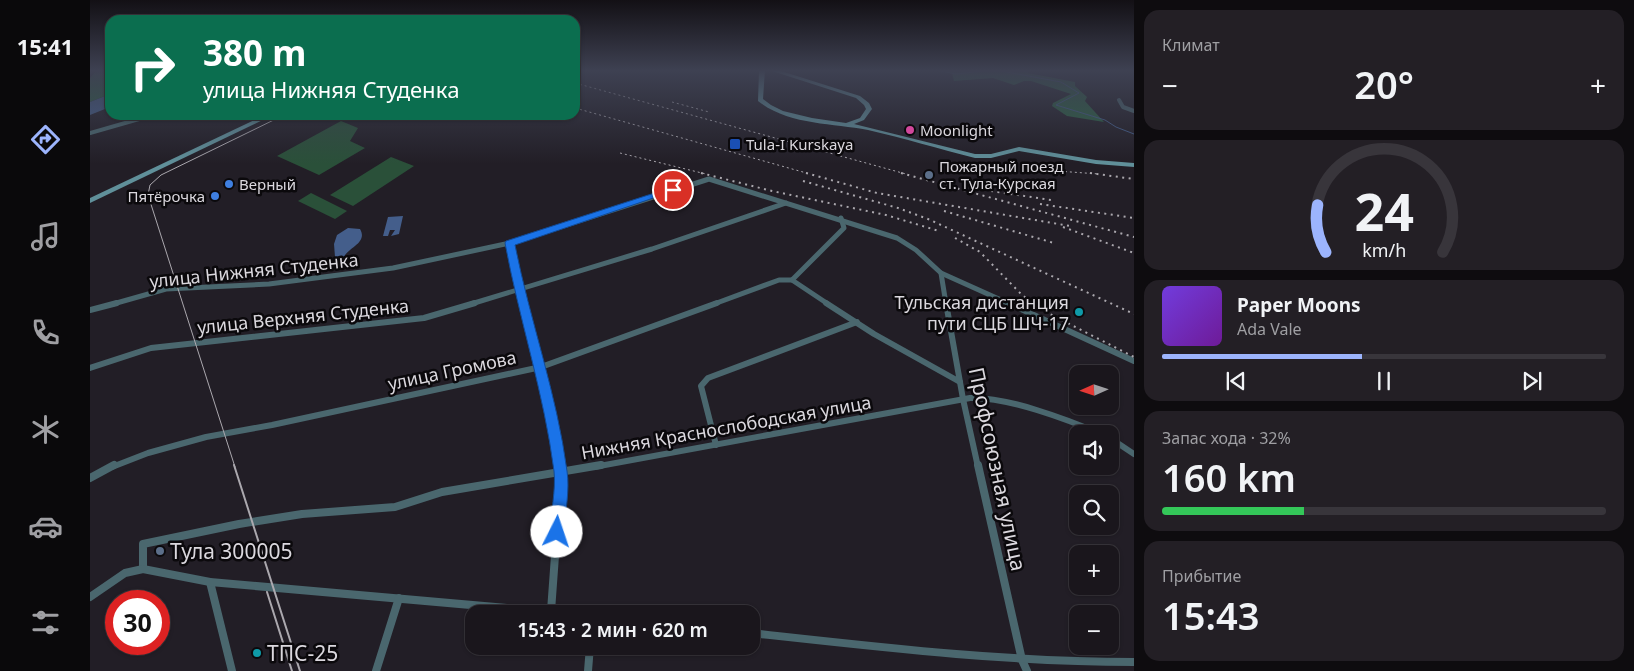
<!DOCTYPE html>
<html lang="ru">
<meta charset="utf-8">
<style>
:root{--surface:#1a161c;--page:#231f25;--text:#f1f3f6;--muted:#9f9fa3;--line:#38353b;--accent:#9cb4fd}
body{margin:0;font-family:"Noto Sans",sans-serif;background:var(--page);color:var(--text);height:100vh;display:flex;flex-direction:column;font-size:19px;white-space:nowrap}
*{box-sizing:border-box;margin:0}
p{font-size:16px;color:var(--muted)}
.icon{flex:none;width:28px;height:28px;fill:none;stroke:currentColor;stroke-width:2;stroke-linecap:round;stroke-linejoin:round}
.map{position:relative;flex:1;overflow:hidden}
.sheet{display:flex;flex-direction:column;gap:10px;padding:10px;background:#0e0c0f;width:500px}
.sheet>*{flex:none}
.guide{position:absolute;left:15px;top:15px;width:475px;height:105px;border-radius:15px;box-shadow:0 1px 4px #0004,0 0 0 1px var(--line);background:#0b6e4f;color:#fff;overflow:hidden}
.needle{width:32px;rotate:267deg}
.buttons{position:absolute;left:979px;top:365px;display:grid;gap:10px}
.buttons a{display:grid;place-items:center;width:50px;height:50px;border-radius:10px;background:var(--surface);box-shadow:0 1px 4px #0004,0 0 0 1px var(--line);font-size:25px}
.speed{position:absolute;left:15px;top:590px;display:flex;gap:10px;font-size:25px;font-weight:700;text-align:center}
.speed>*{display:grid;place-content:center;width:65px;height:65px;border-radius:50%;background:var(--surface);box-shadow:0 1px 4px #0004,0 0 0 1px var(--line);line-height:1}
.speed .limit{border:8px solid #d22;background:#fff;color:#111}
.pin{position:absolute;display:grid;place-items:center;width:42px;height:42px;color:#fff;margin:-21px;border:2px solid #fff;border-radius:50%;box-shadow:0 1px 5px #0007}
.me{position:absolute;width:55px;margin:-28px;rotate:4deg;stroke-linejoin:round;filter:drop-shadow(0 0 4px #0008)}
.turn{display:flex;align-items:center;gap:18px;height:105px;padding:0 15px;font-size:22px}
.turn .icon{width:65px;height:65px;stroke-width:2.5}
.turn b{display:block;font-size:35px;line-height:42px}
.big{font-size:38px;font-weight:600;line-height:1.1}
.sheet .widget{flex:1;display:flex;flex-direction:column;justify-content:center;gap:8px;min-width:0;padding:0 18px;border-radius:15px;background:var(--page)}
.sheet .dial{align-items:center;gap:0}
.dial svg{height:130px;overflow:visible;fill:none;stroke:var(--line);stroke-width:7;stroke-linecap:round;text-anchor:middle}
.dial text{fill:var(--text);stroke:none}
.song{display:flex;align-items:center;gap:15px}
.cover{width:60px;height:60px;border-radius:8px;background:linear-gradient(135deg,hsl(260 70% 55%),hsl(280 70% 35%))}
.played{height:5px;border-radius:2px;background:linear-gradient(90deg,var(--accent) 45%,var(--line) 45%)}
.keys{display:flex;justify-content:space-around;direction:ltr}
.heat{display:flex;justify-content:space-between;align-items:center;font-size:28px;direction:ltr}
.charge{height:8px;border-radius:4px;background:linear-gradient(90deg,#34c759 32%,var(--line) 0)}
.trip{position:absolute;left:375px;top:605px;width:295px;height:50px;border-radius:15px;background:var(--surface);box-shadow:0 1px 4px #0004,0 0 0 1px var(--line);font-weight:600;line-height:50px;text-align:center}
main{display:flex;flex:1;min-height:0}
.dock{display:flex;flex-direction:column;width:90px;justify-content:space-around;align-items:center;background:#0a090b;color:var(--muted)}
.dock .icon{width:35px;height:35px}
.dock .current{color:var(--accent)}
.dock b{font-size:22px;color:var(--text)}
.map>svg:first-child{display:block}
.green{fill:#2a5039}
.forest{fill:#2b6242}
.water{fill:#445e8b}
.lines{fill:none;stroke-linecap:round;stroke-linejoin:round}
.stream{stroke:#445e8b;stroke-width:1}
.street-far3{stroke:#4a676e;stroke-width:4}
.street-far2{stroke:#4a676e;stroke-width:5}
.street-far1{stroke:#4a676e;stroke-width:6}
.street{stroke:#4a676e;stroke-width:8}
.secondary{fill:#60909a;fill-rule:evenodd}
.tram-far1{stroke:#aba8ae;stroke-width:1}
.tram{stroke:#aba8ae;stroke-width:2}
.rail-far1{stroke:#aba8ae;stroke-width:1;stroke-dasharray:2 3;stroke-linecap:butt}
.rail{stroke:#aba8ae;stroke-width:2;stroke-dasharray:2 4.5;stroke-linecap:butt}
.route{fill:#1a73e8;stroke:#114b97}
.hotel-dot{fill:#d1479c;stroke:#0b090c;stroke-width:2}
.transit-dot{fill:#1a4fb4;stroke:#0b090c;stroke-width:2}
.service-dot{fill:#5c6f8a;stroke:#0b090c;stroke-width:2}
.shop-dot{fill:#3f7fe0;stroke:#0b090c;stroke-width:2}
.culture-dot{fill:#0f9aa8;stroke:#0b090c;stroke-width:2}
.labels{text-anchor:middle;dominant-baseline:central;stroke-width:5;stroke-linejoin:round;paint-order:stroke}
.far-poi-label{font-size:15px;fill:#dbd8de;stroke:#0b090c;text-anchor:start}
.street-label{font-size:18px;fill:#dbd8de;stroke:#0b090c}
.poi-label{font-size:18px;fill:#dbd8de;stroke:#0b090c;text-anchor:end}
.near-street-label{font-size:21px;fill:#dbd8de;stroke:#0b090c}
.near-poi-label{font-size:21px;fill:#dbd8de;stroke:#0b090c;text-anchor:start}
</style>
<main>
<nav class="dock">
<b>15:41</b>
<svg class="icon current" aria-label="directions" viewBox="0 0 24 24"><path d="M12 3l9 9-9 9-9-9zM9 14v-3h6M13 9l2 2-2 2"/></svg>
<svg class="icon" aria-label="music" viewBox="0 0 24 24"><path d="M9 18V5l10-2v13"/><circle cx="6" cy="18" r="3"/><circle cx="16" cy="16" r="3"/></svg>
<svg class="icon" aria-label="phone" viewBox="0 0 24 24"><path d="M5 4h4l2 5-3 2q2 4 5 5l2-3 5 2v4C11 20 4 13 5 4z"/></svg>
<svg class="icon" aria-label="climate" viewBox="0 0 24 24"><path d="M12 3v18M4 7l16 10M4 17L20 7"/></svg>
<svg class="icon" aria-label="car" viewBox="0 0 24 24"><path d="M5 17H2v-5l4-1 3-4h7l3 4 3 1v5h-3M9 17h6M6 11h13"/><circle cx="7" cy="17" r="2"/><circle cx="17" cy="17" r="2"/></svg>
<svg class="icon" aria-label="filters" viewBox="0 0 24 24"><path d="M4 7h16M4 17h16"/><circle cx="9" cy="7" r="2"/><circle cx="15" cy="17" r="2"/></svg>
</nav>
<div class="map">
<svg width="1044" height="671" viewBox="0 0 1044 671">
<rect width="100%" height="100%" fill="#221e26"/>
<!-- green -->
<g class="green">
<polygon points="251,121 268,128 260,141 275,148 229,175 187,156"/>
<polygon points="301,157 324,166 263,206 240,195"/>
<polygon points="221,193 257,211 245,219 208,201"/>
</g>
<!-- forest -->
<g class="forest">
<polygon points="7,70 20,70 20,94 0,102 0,78"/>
<polygon points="854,70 937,70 938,73 985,82 985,86 997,97 995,101 1014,122 977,116 962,106 963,103 981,94 941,81 934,81 924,85 903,78 864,81 862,73"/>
</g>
<!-- water -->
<g class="water">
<polygon points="20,94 20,107 0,115 0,102"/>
<polygon points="313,216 309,234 301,236 305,230 300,230 298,236 293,236 298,217"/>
<path d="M258,228L270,229C278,243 259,247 254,257H245L244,244L247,235Z"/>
</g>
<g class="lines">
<!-- stream -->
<g class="stream">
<polyline points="845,70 866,74 902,70"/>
<polyline points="906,70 971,82 989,93 966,105 1015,120 1026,127 1044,134"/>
</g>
<!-- street-far3 -->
<g class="street-far3">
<polyline points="1029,100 1033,107 1044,111"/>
<polyline points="0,133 63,115"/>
</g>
<!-- street-far2 -->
<g class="street-far2">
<polyline points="420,243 432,304"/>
<polyline points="851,273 856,304"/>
<polyline points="702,280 738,304"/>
<polyline points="23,304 76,289 179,284 303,268 420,243 619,179 807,238 826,250 851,273 920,304"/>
<polyline points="381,304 562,249 696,203"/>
<polyline points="624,304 689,280 702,280 754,228 751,218"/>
</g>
<!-- street-far1 -->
<g class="street-far1">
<polyline points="432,303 451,367 470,467"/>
<polyline points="736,303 784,334 870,382"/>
<polyline points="856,303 873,399 888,467"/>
<polyline points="918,303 1044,361"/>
<polyline points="0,310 27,303"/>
<polyline points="0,368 61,348 334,318 385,303"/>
<polyline points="1020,438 1044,454"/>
<polyline points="626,445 611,386 618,378 767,322"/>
<polyline points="22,467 58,453 116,437 182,425 451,367 627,303"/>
<path d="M504,467L880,398C915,396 979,420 1011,434"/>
</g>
<!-- street -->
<g class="street">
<polyline points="888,465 932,660 937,671"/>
<polyline points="0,478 24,465"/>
<polyline points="53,569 53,544 149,524 212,514 305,507 352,492 511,465"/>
<polyline points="120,582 142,671"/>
<polyline points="0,597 35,573 53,569 120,582 484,614"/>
<polyline points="461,611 471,473 470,465"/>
<path d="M661,633C789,647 915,662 1044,662"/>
<polyline points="286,671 309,598"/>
<polyline points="498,671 500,646"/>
</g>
<!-- secondary -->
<g class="secondary">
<path d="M669,70H675L673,99L681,105L693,111L722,118L756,123L770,118L776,109L774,105L766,98L679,70H688L770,96L779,103L782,109L774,120L764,124L885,154H901L929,147L1006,160L1044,163V167L1006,164L929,151L901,158H885C849,149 814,138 778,130C742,123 698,125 668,101Z"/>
<polygon points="175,115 183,115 0,203 0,198"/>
</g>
<!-- tram-far1 -->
<polyline class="tram-far1" points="145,467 58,195 60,185 71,175 194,115"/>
<!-- tram -->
<g class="tram">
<polyline points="144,465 210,671"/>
<polyline points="177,592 202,671"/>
</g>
<!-- rail-far1 -->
<g class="rail-far1">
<polyline points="485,83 816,174"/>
<polyline points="582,102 619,112"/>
<polyline points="485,108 720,174"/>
<polyline points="530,153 616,174"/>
<polyline points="925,168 1009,174"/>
</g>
<!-- rail -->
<g class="rail">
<polyline points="611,173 682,191 796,215 849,231"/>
<polyline points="716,173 787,193 980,226"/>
<polyline points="811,173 1044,237"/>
<polyline points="1000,173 1044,179"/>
<polyline points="713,181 808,208 838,219 1044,314"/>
<polyline points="901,191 961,200"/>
<polyline points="950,204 1044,218"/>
<polyline points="854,211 964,243"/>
<polyline points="973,227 1044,253"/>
<polyline points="865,238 890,252 932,295 954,311 1044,357"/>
</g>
</g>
<!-- sky -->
<linearGradient id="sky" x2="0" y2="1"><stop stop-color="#131015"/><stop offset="0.43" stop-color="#3e4152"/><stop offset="1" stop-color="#3e4152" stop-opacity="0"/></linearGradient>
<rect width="1044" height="164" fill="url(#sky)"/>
<!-- route -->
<path class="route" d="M580,188H586L587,190L425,245C440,321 467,394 477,471C480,490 475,513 474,532L472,537L467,539L462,537L459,532C461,513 466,490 464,471C454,393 429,319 415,243L416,241Z"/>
<!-- markers -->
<circle class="hotel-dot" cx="820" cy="130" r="5"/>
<rect class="transit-dot" x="639" y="138" width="12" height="12" rx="2.5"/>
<g class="service-dot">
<circle cx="839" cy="175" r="5"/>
<circle cx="70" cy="551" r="5"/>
</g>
<g class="shop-dot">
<circle cx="139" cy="184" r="5"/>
<circle cx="125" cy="196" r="5"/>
</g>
<g class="culture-dot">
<circle cx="989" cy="312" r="5"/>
<circle cx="167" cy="653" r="5"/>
</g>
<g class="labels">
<!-- far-poi labels -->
<g class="far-poi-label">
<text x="830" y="130">Moonlight</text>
<text x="656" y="144">Tula-I Kurskaya</text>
<text x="849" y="166">Пожарный поезд<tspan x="849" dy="17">ст. Тула-Курская</tspan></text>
<text x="149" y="184">Верный</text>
<text x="115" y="196" text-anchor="end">Пятёрочка</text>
</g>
<!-- street labels -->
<g class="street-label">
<text transform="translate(164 270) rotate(-6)">улица Нижняя Cтуденкa</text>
<text transform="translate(213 316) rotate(-6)">улица Верхняя Студенка</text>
<text transform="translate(362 370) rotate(-12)">улица Громова</text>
<text transform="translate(636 427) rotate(-10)">Нижняя Краснослободская улица</text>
</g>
<!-- poi labels -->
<g class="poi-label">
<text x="979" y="302">Тульская дистанция<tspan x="979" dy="21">пути СЦБ ШЧ-17</tspan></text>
</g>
<!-- near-street labels -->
<g class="near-street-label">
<text transform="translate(908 469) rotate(78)">Профсоюзная улица</text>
</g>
<!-- near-poi labels -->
<g class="near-poi-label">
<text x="80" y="551">Тула 300005</text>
<text x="177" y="653">ТПС-25</text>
</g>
</g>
</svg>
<div class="buttons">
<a><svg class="needle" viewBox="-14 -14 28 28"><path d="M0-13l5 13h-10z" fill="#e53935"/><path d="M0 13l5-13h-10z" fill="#9f9fa3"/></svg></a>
<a><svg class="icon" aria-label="sound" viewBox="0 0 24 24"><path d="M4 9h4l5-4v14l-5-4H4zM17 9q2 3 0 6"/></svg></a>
<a><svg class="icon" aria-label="search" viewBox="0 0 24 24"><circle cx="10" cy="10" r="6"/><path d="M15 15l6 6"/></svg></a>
<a>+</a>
<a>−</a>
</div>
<div class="speed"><div class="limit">30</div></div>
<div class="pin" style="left:583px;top:190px;background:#d93025"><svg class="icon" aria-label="arrive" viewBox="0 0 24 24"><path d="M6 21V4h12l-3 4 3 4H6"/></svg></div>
<svg class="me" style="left:467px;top:532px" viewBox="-20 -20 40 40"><circle r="19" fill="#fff"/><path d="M0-13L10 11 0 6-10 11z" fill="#1a73e8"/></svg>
<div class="trip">15:43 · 2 мин · 620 m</div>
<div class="guide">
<div class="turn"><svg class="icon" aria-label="right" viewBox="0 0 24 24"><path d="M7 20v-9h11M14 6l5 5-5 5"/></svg><div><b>380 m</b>улица Нижняя Cтуденкa</div></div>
</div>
</div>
<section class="sheet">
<div class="widget"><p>Климат</p>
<div class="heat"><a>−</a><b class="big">20°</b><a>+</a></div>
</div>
<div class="widget dial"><svg viewBox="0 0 100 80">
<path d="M14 69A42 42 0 1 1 86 69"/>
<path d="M14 69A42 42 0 0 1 9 40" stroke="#9cb4fd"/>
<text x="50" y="56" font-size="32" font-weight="700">24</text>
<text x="50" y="72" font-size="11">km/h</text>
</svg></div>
<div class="widget">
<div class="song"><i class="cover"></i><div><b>Paper Moons</b><p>Ada Vale</p></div></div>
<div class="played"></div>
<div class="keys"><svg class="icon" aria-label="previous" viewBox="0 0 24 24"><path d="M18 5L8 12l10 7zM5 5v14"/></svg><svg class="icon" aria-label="pause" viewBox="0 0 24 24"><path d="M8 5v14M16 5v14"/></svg><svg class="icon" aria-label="next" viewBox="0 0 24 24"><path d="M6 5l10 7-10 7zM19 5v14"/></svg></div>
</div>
<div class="widget"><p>Запас хода · 32%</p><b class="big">160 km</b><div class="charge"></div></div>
<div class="widget"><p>Прибытие</p><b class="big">15:43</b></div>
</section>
</main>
